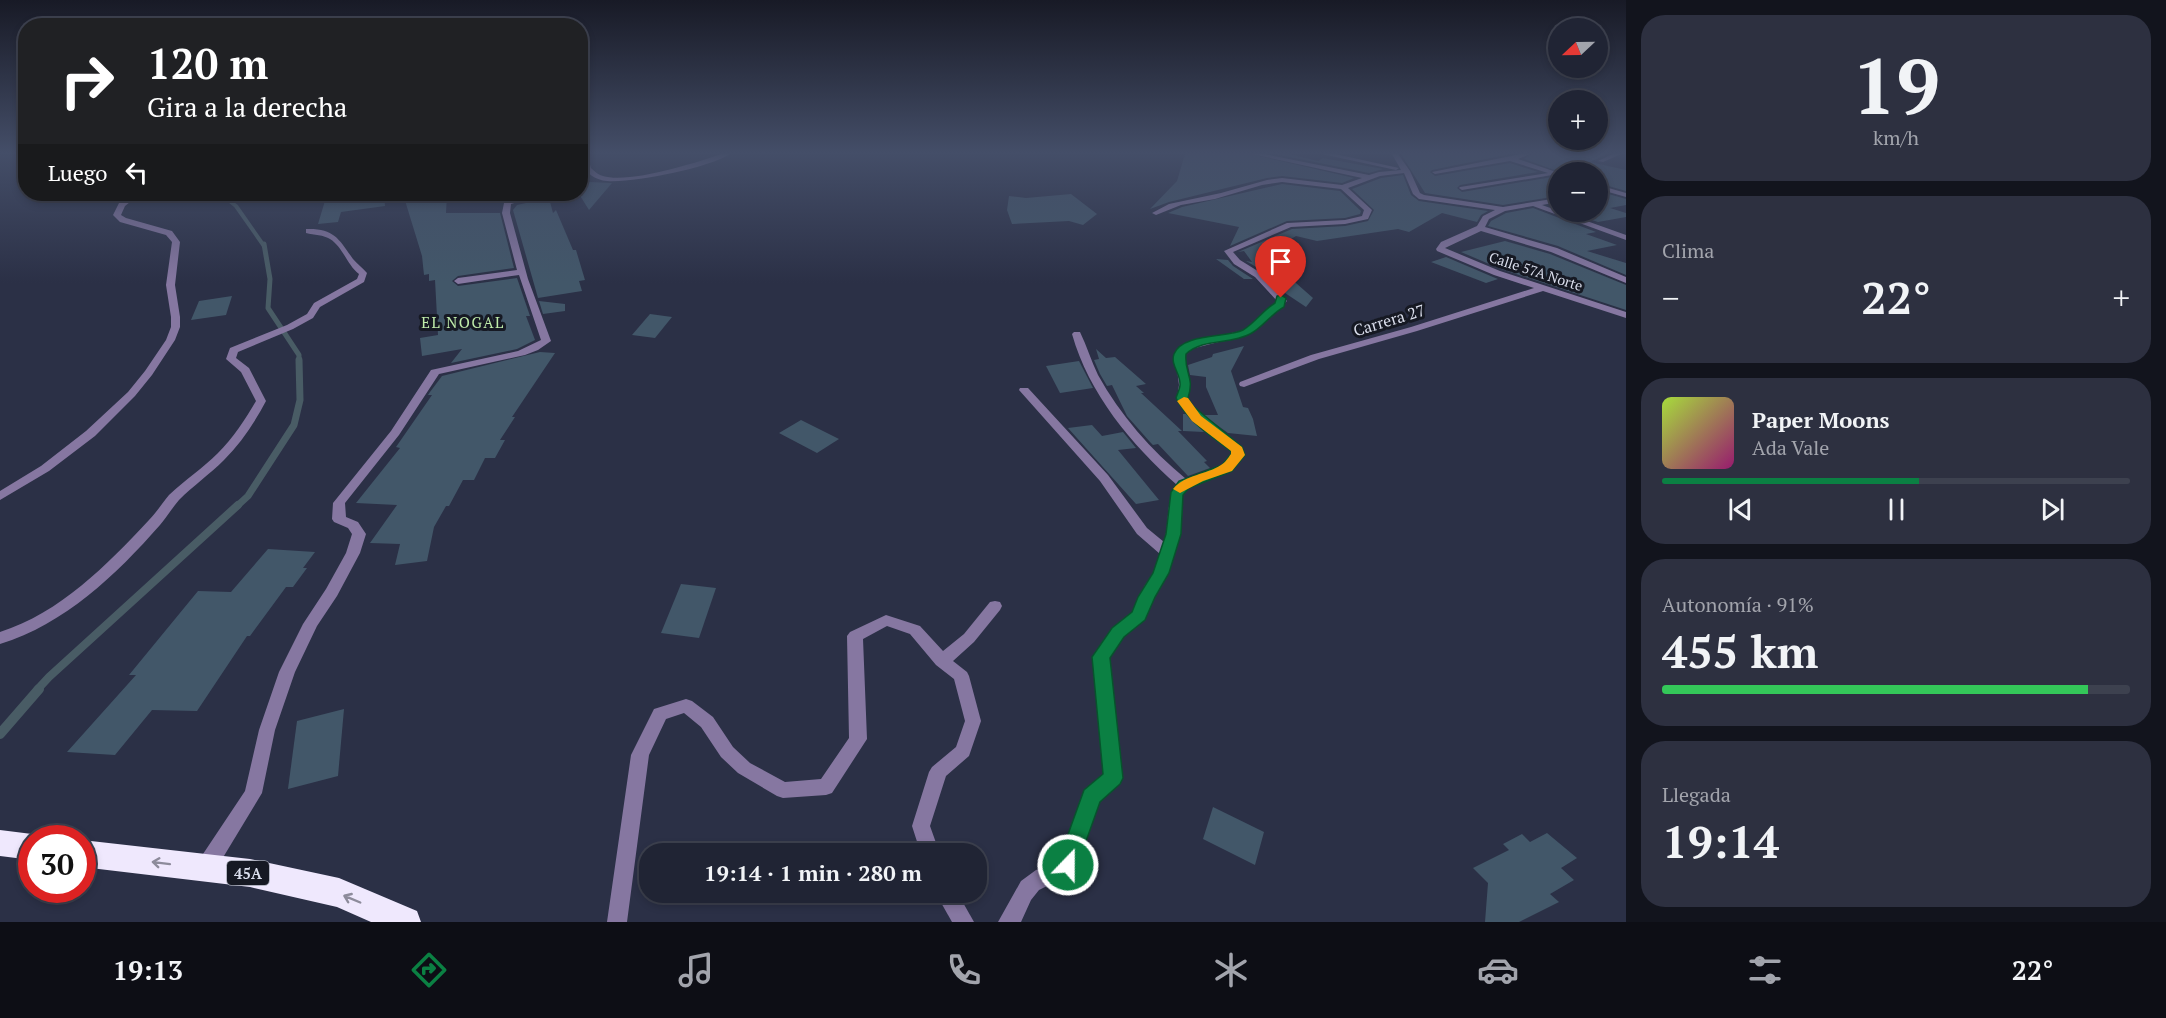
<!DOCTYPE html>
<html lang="es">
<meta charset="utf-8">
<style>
:root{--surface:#202434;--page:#2d3040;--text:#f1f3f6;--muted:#a2a4ac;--line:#3d414f;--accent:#0b8043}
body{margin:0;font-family:"PT Serif",serif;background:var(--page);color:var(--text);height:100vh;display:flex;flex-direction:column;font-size:22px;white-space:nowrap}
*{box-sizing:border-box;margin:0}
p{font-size:20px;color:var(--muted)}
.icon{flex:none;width:33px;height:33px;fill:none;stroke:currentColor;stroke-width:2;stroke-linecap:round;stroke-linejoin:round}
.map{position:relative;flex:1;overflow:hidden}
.panel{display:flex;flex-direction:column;gap:15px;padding:15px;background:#12141d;width:540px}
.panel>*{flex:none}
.hud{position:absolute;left:18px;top:18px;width:570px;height:183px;border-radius:24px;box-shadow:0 3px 9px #0003,0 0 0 2px var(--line);background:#202124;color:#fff;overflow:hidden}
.needle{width:39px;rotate:248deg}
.tools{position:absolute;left:1548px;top:18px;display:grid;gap:12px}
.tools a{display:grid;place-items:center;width:60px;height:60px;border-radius:50%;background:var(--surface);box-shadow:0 3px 9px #0003,0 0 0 2px var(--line);font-size:30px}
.speed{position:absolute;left:18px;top:825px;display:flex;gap:12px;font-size:30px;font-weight:700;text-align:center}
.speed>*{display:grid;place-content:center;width:78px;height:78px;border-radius:50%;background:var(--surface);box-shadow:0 3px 9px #0003,0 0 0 2px var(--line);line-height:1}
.speed .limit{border:9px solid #d22;background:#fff;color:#111}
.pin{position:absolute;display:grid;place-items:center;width:51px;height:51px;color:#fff;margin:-62px -26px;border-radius:50% 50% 50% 0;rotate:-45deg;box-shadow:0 0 6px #0007}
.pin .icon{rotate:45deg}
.me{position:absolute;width:66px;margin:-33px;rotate:22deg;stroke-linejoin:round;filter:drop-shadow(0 0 4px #0008)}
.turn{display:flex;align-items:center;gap:21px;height:126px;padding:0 30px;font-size:27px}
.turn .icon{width:78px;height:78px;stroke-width:2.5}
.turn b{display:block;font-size:42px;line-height:51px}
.then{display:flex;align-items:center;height:57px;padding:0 30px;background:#0003;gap:12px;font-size:22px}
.big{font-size:45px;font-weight:700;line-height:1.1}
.panel .tile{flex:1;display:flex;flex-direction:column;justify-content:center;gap:9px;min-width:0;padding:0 21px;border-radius:24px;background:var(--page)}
.panel .dial{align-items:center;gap:0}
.dial b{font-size:78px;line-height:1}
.song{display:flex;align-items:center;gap:18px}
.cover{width:72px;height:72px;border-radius:9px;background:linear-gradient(135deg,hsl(80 70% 55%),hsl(320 70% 35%))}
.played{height:6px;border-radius:3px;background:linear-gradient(90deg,var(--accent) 55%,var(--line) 55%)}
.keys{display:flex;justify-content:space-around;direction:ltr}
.heat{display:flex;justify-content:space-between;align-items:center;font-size:33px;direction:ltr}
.charge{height:9px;border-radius:4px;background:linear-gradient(90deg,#34c759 91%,var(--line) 0)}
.trip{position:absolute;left:639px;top:843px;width:348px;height:60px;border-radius:24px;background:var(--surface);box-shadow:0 3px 9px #0003,0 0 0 2px var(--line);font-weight:700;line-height:60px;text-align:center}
.menu{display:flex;height:96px;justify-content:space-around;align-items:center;background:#0d0e15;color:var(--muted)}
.menu .icon{width:42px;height:42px}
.menu .selected{color:var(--accent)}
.menu b{font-size:27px;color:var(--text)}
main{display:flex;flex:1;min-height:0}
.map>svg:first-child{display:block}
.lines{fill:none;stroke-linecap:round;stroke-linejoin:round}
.stream-far4{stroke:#495c65;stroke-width:4}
.stream-far3{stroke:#495c65;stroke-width:5}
.stream-far2{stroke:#495c65;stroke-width:7}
.stream-far1{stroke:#495c65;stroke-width:8}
.stream{stroke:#495c65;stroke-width:10}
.building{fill:#425769}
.street{fill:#8677a1;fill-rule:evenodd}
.highway{fill:#efe8fd;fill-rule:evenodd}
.oneway{stroke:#8d8b9b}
.route{fill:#0b8043;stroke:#07532c;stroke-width:1.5}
.slow{fill:#f59e0b}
.labels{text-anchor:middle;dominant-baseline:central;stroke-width:6;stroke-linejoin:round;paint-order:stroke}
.far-street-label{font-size:14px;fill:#dbdfed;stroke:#161923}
.far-neighbourhood-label{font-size:15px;letter-spacing:1.5px;fill:#c0edab;stroke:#161923}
.shield{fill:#161923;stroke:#a0a4b0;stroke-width:1.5}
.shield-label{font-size:15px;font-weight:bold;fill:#dbdfed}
.street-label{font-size:16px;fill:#dbdfed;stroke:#161923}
</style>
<main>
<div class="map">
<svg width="1626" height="922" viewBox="0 0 1626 922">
<rect width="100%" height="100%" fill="#2b3046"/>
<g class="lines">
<!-- stream-far4 -->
<polyline class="stream-far4" points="221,194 236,206 264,246"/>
<!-- stream-far3 -->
<polyline class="stream-far3" points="264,244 270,279 268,308 299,355 299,361"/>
<!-- stream-far2 -->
<polyline class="stream-far2" points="236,507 248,496 294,425 300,400 299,360"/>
<!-- stream-far1 -->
<polyline class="stream-far1" points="37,690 49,677 238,505"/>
<!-- stream -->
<polyline class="stream" points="0,734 39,689"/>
</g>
<!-- building -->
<g class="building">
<polygon points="1185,154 1250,154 1354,178 1342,183 1282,176 1267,178 1169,202 1150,209 1177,181"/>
<polygon points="1275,154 1289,154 1318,161 1323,158 1383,169 1369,173"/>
<polygon points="1401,154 1510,154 1432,170 1430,172 1435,176 1510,163 1538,172 1460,185 1457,188 1462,192 1558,176 1558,196 1503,205 1425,193"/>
<polygon points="1532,154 1607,154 1590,162 1626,170 1626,191 1598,183 1598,172 1560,172 1524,159"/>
<polygon points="1403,175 1411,195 1419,201 1488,211 1481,215 1477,222 1442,213 1409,232 1398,229 1317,241 1296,236 1278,247 1259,249 1275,263 1294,265 1294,275 1288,276 1313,298 1306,307 1279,289 1263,271 1246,261 1252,262 1244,251 1238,252 1292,229 1345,226 1368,221 1374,210 1352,189 1381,178"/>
<polygon points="589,182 612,183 589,210 579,194"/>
<polygon points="1282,184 1340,191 1361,211 1360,214 1345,218 1287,221 1230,246 1239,227 1168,213 1182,207"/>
<polygon points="1598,191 1626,199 1626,205 1610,208 1626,213 1626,217 1598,222 1567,212 1598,212"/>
<polygon points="327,194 384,194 385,206 341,212 338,222 318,224"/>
<polygon points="403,194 447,194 446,213 500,213 514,268 458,276 452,281 458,286 517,278 530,316 526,316 535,340 517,349 451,363 462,349 422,356 420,338 438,335 435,280 429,281 429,274 424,275 422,256"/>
<polygon points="1071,194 1097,214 1083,225 1069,221 1012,224 1007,210 1009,196 1026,198"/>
<polygon points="549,198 553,213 556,210 573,250 576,250 585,280 579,281 582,291 538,298 513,210 517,205"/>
<polygon points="1533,208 1596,232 1586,234 1617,245 1587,251 1626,263 1626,275 1558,246 1488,226 1491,221 1506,213"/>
<polygon points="1505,241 1550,254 1626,285 1626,310 1501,269 1461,252"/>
<polygon points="1446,257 1493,277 1498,279 1486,283 1431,262"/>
<polygon points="1216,259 1228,260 1233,266 1253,279 1244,279"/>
<polygon points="232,296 226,315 191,320 199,301"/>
<polygon points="539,301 565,304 565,311 543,314"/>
<polygon points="650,314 672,317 655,338 632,335"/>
<polygon points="1244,346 1231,371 1243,407 1248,408 1253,419 1257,436 1228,433 1203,415 1218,415 1206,387 1206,377 1190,375 1188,365 1212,357 1213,354"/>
<polygon points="1096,349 1106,358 1115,357 1146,384 1136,386 1144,393 1141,393 1182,431 1178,431 1207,461 1204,462 1210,468 1188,476 1158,444 1153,445 1150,442 1127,416 1112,385 1107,386 1100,374 1094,360 1099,359"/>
<polygon points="540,352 555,353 512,417 515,417 500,440 505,440 495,458 485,458 474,480 463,480 449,506 446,506 434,527 427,561 395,565 400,544 370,543 397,505 356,503 400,448 396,447 432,395 428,395 430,392 442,376"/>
<polygon points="1079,361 1093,388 1060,393 1046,366"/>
<polygon points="1183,414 1187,414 1204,432 1183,431"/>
<polygon points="801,420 839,439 817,453 779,433"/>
<polygon points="1092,425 1102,436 1123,432 1136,448 1118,450 1159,500 1136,504 1068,428"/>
<polygon points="268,549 315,552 303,568 307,568 293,587 286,587 250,636 247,636 197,711 152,710 115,755 67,752 136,675 129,675 198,591 231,592"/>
<polygon points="681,584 716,588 699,638 661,633"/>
<polygon points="344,709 338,776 288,789 297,721"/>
<polygon points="1213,807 1264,832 1255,865 1203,839"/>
<polygon points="1547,833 1577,858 1561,868 1574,880 1550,894 1559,902 1519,922 1485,922 1488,883 1473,868 1509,850 1503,844 1522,834 1530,842"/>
</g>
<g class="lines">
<!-- street -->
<g class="street">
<path d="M721,154H730C708,168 634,183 607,181C596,180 585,174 584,163L580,160V155L589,161L591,168C595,172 599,175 603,176C628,184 696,163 721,154Z"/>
<path d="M1252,154H1264L1369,175L1379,172L1401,170L1392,154H1398L1410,171L1420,193L1424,195L1503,207L1558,198V202L1542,205L1626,235V240L1533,206L1505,211L1489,219L1485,227L1557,248L1626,277V283L1551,252L1481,231L1445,248L1500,271L1626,312V318L1543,291L1417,331L1319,359L1244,387L1240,386L1239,384L1240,382L1311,355L1411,327L1534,288L1494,275L1437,251L1436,249L1441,242L1477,226L1483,216L1495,210L1419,199L1413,194L1404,173L1380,176L1348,188L1372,210L1368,219L1345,224L1291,227L1233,252L1240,260L1261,273L1287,301L1250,334L1191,349L1185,354C1185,370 1192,382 1187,398C1193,406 1198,414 1206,420C1217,430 1241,440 1244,455L1231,471L1188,487L1182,495L1180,534L1168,573L1158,587L1144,620L1123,636L1109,658L1122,778L1119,784L1099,802L1075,872L1039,890L1031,900L1021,922H998L1021,881L1036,870L1061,859L1086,791L1104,775L1093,657L1113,628L1133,613L1145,585L1154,572L1160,554L1137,534L1100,481L1019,390L1020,388H1028L1108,475L1147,528L1164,542C1170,522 1165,502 1177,485C1131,444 1089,394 1072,334L1074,332H1080C1087,346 1091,361 1098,375C1120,415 1151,450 1186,479L1223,465L1232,455L1231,451L1196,423L1177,398L1179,385L1175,353L1183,345L1244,330L1277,301L1255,277L1234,264L1224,251L1287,223L1345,220L1362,216L1364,210L1341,189L1282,182L1262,185L1215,199L1181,205L1156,215L1152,213L1169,204L1221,193L1267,180L1282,178L1342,185L1362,178Z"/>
<polygon points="1322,154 1335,154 1399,168 1396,170"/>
<polygon points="1521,154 1530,154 1518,159 1556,172 1558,174 1462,190 1459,188 1460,187 1548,173 1510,161 1435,174 1432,172"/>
<polygon points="1613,154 1621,154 1603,162 1598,161"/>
<polygon points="1598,185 1626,193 1626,197 1598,189"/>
<polygon points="132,194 140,194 125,206 121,215 126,218 172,231 180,242 175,285 180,317 180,327 175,340 152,375 135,396 95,436 49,471 0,500 0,491 41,466 86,431 128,392 145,371 166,340 171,327 171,317 166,285 172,242 166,235 120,222 113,215 119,203"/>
<polygon points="534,194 544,194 511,204 510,213 528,279 551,341 538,350 525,355 439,374 399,435 345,503 346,517 358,522 366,534 360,553 337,596 317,626 295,672 275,730 262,793 213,874 206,876 199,874 196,867 199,860 245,791 259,730 279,672 303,624 326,589 346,553 352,534 348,528 334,522 332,519 333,503 391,431 431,370 518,351 541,340 519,275 458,284 454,281 458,278 517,270 502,213 504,203"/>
<path d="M306,229C334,228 339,239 353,259C357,264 363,268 367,273L364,282L320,307L313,318L293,329L238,352L236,358L249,368L266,401C255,422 241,443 224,460C210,474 193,486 179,500C172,508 167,517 160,525C116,575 65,624 0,644V632C60,613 107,565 149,520C157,512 162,503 169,495C185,480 203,468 218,453C233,438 245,420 256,401L241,372L226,359L230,348L287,325L307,314L314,303L357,279L359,274C347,265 343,247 330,239C324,235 314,235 306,233Z"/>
<polygon points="995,601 1000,602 1002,606 1000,610 974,642 953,661 967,672 969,676 981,721 969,756 946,776 930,826 940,854 921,854 912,826 929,772 932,767 956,747 965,721 954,679 936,665 910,634 887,626 863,639 867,739 832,793 826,795 783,798 777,796 738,773 721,757 701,727 684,713 666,719 649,755 627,922 607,922 631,755 654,709 686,699 692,701 713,717 733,747 750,763 785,782 821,779 849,738 847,636 850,632 886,615 920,626 943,651 964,634 990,602"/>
<polygon points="935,892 957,892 974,922 952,922"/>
</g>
<!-- highway -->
<g class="highway">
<polygon points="0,830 32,834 42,838 32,838 32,860 0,856"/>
<polygon points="82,840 250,859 339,878 417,911 421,922 371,922 337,907 250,887 82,867"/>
</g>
</g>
<!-- one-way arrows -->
<defs><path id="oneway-shaft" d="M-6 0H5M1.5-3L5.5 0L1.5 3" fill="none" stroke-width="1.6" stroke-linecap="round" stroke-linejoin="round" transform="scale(1.5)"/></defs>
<g class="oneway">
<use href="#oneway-shaft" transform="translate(161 863) rotate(-173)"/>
<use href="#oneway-shaft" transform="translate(352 899) rotate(-157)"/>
</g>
<!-- sky -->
<linearGradient id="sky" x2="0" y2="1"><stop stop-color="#181a26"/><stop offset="0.54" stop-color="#444e68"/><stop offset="1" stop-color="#444e68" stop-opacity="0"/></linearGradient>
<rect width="1626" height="283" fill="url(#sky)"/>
<!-- route -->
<path class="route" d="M1281,295L1286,298L1284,307C1271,314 1262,328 1250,334C1230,345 1203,338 1186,354C1184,374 1195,376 1188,398L1193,406L1242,447L1245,455L1232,471L1189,488L1183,495L1181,534L1169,573L1155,597L1145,620L1124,637L1110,658L1123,778L1120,784L1100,802L1075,872L1068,876L1060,872L1057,865L1084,790L1103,774L1092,657L1112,628L1132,612L1138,597L1153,573L1166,534L1171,492L1179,481L1222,465L1231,454V451C1210,435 1188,422 1176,398C1177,394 1180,389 1180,385C1181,374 1170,365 1174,354C1182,333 1227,338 1243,330C1255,323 1263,310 1275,303L1277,296Z"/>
<!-- slow -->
<path class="slow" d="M1184,397L1188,398L1201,416L1242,447L1245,455L1232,471L1203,481L1180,493L1173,489C1186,474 1206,475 1221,465C1225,463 1228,458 1231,454V451L1192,421L1177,401Z"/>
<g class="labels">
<!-- far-street labels -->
<g class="far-street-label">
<text transform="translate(1536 271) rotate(18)">Calle 57A Norte</text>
</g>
<!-- far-neighbourhood labels -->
<g class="far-neighbourhood-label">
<text x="463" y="322">EL NOGAL</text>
</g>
<!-- shield labels -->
<rect class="shield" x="227" y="861" width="42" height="24" rx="4.5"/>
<g class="shield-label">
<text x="248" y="873">45A</text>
</g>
<!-- street labels -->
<g class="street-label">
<text transform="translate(1389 320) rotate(-17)">Carrera 27</text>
</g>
</g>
</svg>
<div class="tools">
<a><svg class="needle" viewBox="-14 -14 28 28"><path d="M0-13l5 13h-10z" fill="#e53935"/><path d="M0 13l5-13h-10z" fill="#a2a4ac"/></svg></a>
<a>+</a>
<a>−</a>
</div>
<div class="speed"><div class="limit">30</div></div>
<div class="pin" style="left:1281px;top:298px;background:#d93025"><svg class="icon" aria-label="arrive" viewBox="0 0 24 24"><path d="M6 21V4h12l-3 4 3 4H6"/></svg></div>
<svg class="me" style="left:1068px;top:865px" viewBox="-20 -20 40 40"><circle r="17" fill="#0b8043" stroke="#fff" stroke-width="3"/><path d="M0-11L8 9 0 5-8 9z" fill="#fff"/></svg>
<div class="trip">19:14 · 1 min · 280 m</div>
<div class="hud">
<div class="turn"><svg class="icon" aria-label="right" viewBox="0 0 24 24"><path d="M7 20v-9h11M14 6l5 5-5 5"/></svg><div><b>120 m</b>Gira a la derecha</div></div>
<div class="then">Luego<svg class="icon" aria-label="left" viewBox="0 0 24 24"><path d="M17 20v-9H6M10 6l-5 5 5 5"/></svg></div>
</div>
</div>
<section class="panel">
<div class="tile dial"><b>19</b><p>km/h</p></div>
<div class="tile"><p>Clima</p>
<div class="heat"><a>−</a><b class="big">22°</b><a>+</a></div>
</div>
<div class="tile">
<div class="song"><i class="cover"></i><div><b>Paper Moons</b><p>Ada Vale</p></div></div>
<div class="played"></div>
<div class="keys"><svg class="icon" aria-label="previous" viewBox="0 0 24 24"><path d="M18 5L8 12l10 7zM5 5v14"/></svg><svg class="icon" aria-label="pause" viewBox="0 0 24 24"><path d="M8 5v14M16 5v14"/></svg><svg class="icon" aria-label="next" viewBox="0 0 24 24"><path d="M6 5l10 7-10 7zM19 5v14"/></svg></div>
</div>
<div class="tile"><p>Autonomía · 91%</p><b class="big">455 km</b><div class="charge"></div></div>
<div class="tile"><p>Llegada</p><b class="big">19:14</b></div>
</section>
</main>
<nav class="menu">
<b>19:13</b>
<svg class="icon selected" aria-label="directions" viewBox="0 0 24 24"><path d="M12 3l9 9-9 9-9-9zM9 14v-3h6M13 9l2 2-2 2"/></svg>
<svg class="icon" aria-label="music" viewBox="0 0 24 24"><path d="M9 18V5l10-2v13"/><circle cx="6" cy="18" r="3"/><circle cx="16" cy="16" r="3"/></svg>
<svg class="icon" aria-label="phone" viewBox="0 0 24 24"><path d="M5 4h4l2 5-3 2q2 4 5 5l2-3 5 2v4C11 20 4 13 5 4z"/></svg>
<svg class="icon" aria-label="climate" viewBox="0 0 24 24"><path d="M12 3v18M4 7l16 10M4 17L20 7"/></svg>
<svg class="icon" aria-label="car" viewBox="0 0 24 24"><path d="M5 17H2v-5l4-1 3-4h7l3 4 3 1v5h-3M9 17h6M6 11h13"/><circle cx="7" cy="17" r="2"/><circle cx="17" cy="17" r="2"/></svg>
<svg class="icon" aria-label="filters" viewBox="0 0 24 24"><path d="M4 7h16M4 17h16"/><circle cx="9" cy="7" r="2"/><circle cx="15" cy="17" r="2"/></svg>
<b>22°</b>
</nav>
